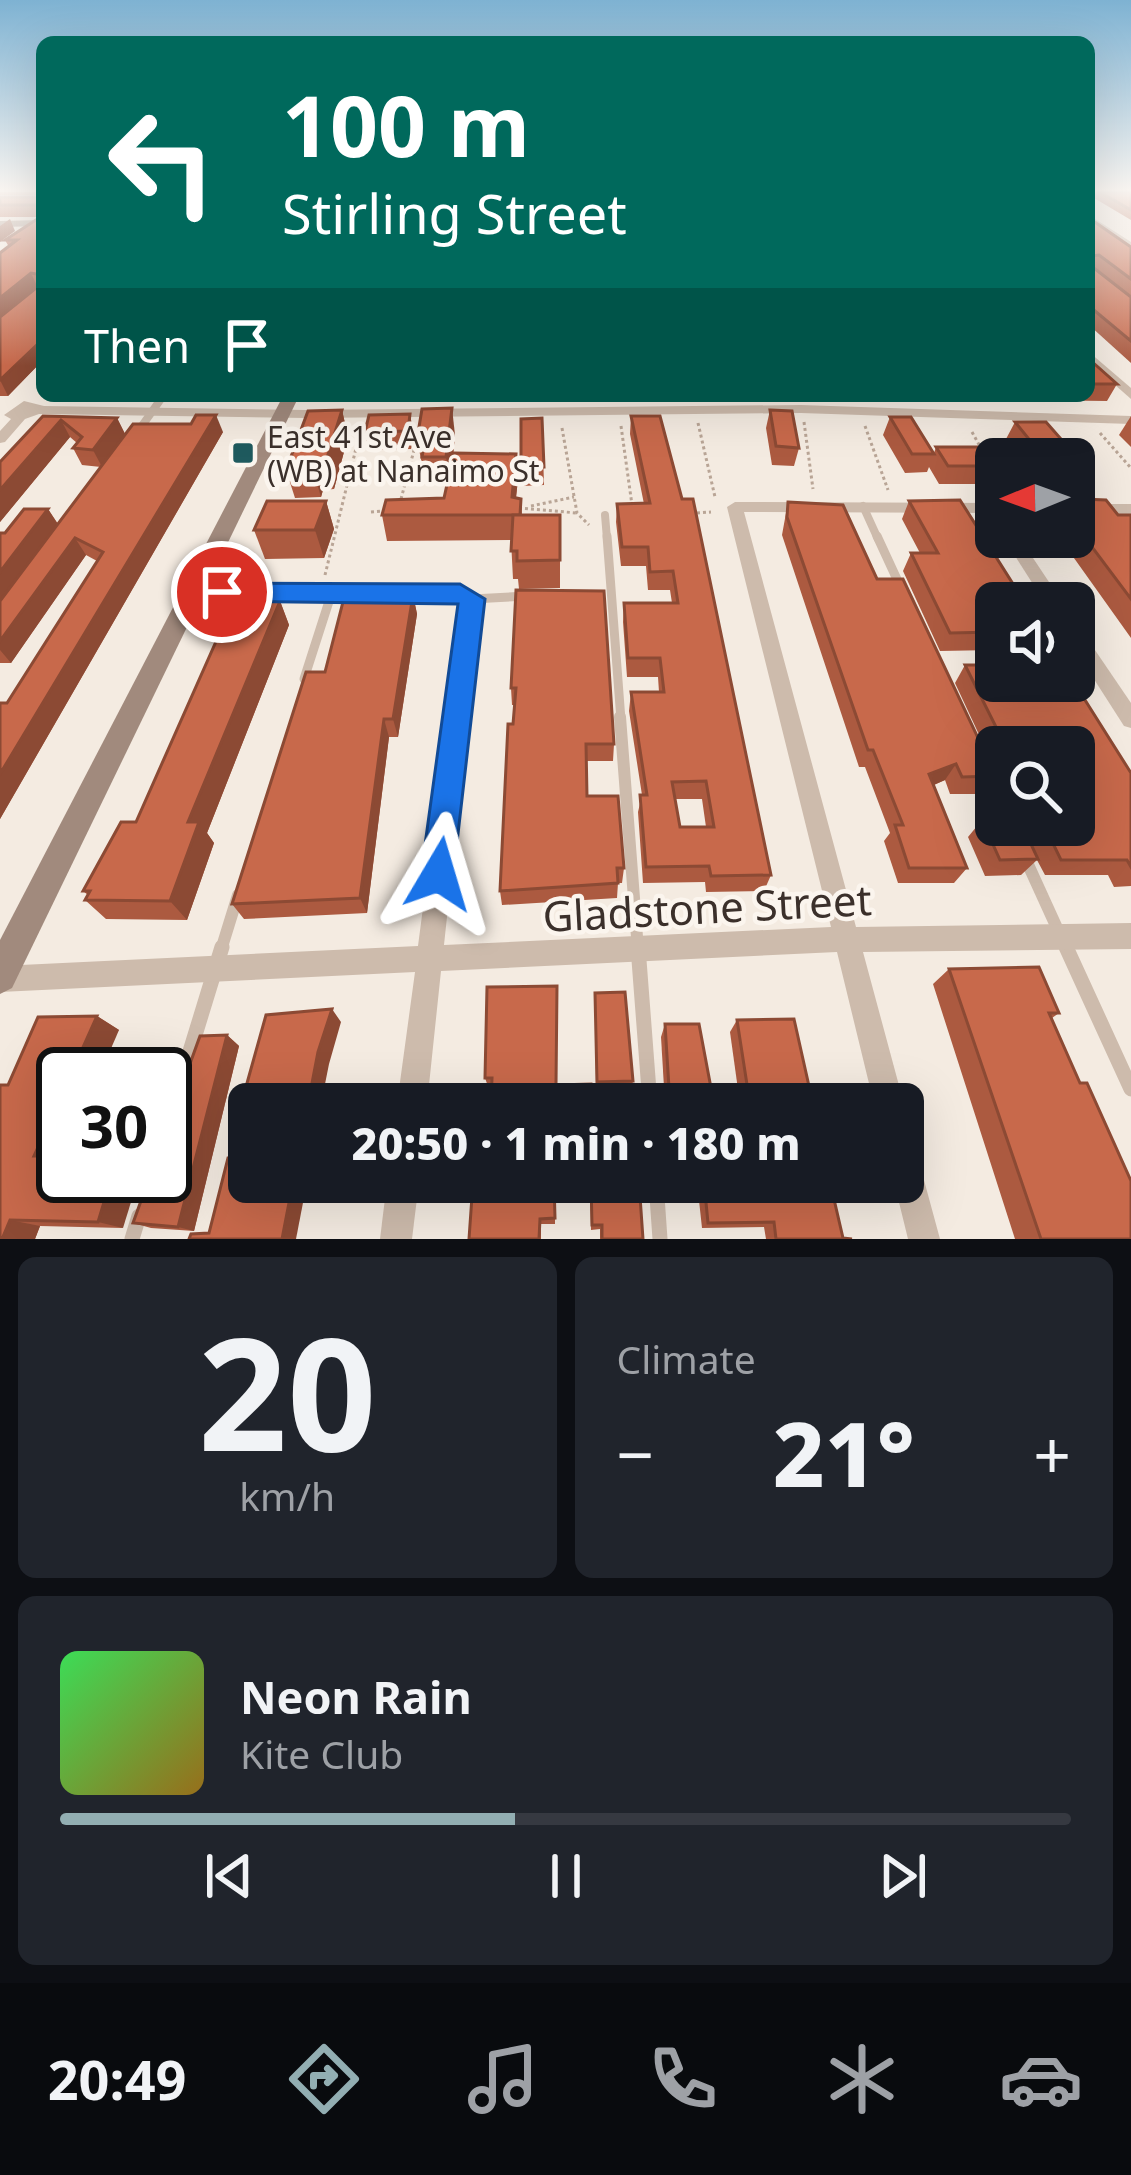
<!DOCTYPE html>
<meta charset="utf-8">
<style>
:root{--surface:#171b24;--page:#20242c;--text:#f1f3f6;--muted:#9ea1a6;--line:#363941;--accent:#92aeb2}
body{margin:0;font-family:"Noto Sans",sans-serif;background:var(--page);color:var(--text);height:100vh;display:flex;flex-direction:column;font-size:45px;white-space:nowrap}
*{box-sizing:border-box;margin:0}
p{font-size:39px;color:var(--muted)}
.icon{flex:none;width:66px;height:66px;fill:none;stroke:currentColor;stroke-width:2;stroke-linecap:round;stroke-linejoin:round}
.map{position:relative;height:1239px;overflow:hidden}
.side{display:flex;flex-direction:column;gap:18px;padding:18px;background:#0d0f14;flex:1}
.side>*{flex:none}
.guide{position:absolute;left:36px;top:36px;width:1059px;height:366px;border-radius:18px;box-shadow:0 12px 48px #0002;background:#00695c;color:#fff;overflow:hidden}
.needle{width:78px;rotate:269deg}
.buttons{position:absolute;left:975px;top:438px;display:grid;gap:24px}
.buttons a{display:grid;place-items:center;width:120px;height:120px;border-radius:18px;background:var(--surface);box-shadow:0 12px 48px #0002;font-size:60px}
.speed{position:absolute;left:36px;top:1047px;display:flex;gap:24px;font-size:60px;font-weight:700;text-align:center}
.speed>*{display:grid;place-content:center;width:156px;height:156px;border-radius:50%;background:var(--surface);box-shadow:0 12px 48px #0002;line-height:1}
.speed .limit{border:6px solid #111;border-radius:18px;background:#fff;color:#111}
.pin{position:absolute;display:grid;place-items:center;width:102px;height:102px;color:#fff;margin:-51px;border:6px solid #fff;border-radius:50%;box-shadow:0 3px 12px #0007}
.me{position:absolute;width:132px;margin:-66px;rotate:7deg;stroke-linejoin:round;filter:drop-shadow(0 0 9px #0008)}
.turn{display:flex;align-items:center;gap:42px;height:252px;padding:0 48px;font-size:54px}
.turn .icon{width:156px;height:156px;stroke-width:2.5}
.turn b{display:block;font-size:84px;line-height:102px}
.then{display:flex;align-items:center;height:114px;padding:0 48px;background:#0003;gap:24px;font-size:45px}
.big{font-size:90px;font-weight:800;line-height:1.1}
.side .card{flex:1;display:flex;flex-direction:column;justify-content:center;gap:18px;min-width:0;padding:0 42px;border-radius:18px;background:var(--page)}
.side .dial{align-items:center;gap:0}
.dial b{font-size:156px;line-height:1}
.song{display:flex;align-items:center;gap:36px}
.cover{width:144px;height:144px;border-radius:18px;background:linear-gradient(135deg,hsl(130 70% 55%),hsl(40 70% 35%))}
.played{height:12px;border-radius:6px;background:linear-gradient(90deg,var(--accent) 45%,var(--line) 45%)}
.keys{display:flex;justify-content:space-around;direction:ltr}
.heat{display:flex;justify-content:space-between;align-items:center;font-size:66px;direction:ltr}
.side .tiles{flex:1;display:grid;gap:18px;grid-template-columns:1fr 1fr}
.card:last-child{grid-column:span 2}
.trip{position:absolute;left:228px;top:1083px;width:696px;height:120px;border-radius:18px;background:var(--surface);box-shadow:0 12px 48px #0002;font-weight:800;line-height:120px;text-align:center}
.dock{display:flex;height:192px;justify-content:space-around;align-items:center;background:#090b0e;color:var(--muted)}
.dock .icon{width:84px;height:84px}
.dock .current{color:var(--accent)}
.dock b{font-size:54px;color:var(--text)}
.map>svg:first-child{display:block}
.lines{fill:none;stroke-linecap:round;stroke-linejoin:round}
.path{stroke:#b9a596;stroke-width:3;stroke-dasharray:3 3;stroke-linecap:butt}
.lane-far3{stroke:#cdbbac;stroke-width:8}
.lane-far2{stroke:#cdbbac;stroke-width:9}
.lane-far1{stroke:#cdbbac;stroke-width:12}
.lane{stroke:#cdbbac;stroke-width:15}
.street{fill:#cdbbac;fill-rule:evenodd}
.secondary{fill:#a18a7d;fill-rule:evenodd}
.wall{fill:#ac5a40;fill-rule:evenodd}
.shaded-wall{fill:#8c4a34}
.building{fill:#c8694b;stroke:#8c4a34;stroke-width:3;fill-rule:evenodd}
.route{fill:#1a73e8;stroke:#114b97;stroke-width:3}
.poi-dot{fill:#1f5a5e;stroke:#fbf5ee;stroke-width:4.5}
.labels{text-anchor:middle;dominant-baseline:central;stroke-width:9;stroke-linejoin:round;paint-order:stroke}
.far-poi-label{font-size:30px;fill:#3b302b;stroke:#fbf5ee;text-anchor:start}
.near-street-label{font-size:42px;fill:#3b302b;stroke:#fbf5ee}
</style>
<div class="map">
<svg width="1131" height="1239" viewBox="0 0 1131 1239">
<rect width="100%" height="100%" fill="#f4ebe1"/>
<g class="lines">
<!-- path -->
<g class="path">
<polyline points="804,422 813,489"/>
<polyline points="698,423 715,497"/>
<polyline points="621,426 632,505"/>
<polyline points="865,426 888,490"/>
<polyline points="562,428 577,513 589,525"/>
<polyline points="972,432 982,450"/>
<polyline points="1100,433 1131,468"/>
<polyline points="401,499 417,439"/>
<polyline points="531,506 574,497"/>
<polyline points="519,508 577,513"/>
<polyline points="371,512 384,511"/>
<polyline points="697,513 711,512"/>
<polyline points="325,575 361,428"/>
</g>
<!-- lane-far3 -->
<g class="lane-far3">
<polyline points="139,430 163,396"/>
<polyline points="863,506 878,539"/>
<polyline points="605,515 607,539"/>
</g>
<!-- lane-far2 -->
<g class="lane-far2">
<polyline points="607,536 621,720"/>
<polyline points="877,536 901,588"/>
<polyline points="472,599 527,596"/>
<polyline points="304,679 332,592"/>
</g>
<!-- lane-far1 -->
<g class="lane-far1">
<polyline points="620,717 638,950"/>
<polyline points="988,777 996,795"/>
<polyline points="1026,860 1067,950"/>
<polyline points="221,950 238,895"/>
</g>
<!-- lane -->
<g class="lane">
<polyline points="638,947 650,1104"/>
<polyline points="1066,947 1131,1089"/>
<polyline points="165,1133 222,947"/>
<polyline points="656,1182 660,1239"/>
<polyline points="132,1239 139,1216"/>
</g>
<!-- street -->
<g class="street">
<polygon points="1089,215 1131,242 1131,249 1089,222"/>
<polygon points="1089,352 1131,388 1131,399 1089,362"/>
<polygon points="24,401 44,406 307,410 801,405 1131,416 1131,424 801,413 307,418 39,414 25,419 5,442 0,443 0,431 11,419 4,415"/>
<polygon points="735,502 996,503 996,513 744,512 856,927 1131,923 1131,949 863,952 904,1104 903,1106 874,1104 837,952 441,971 427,1104 397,1104 415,972 0,992 0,966 418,946 463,602 457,599 195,598 186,592 195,586 460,587 478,595 481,599 444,945 831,927 727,507"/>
<rect x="1074" y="504" width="57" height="10"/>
<polygon points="1003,537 1019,537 1063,603 1045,603"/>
<polygon points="1074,626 1080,628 1131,703 1131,728 1124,726 1074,648"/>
<polygon points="903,1143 914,1147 918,1158 940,1239 908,1239 894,1182 903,1182"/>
<polygon points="387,1182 419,1182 412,1239 380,1239"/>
</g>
<!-- secondary -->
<g class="secondary">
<polygon points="42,220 42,226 0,227 0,221"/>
<polygon points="283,396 299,396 12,988 0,994 0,940"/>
</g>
</g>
<!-- wall -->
<g class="wall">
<polygon points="0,192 42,192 42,361 8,396 0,396 0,253 9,247 5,240 39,217 0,217 0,197 38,197 39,195 0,195"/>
<polygon points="1089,192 1131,192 1131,220 1089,195"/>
<polygon points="1089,218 1131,247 1131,363 1089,325"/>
<polygon points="1089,359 1117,384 1107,401 1023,400 1019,396 1089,396"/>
<polygon points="342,410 348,437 334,489 323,490 321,497 295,498 286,470"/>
<polygon points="770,410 799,448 794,466 772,465 766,428"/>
<polygon points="410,414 413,432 411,449 369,450 365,432"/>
<polygon points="43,416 117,418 125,434 223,432 0,819 0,703 7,703 97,561 86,555 11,663 0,663 0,533 5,533 48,509 58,524 101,467 82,465 73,448 77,443 70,437 0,522 0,462"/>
<path d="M631,416L771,875L764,891L706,892L705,882L643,883L638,812L642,795L629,711L631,692H659L658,677H627L623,622L624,603H672L670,590H648L646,566H621L616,522L617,504H644L630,434ZM675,799H702L706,827H680Z"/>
<polygon points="1131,416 1131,447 1119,435"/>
<polygon points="890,417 934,453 936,447 996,465 987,484 939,484 929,467 927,472 905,473 883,435"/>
<polygon points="542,418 544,485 522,486 521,467"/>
<polygon points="1015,422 1046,422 1090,472 1086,478 1089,481 1082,493 1082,499 1106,500 1118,515 1131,515 1131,638 1059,537 1074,537 1074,459 1021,459 1006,439"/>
<polygon points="455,435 453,457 516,454 518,479 516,498 521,499 522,515 560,515 560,588 519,589 518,579 513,579 511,540 387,541 382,515 444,498 447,484 426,485 417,439"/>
<polygon points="326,501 334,529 324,558 265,559 254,530"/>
<polygon points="909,501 996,603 996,656 993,650 940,651 903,571 911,553 920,553 902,519"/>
<polygon points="788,502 877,579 996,778 984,794 950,794 945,780 934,785 967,868 954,883 898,883 884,841 890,833 865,767 859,767 782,535"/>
<polygon points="516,590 614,744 613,761 586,761 587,796 624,868 622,883 618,883 617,898 502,905 500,891 515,705 512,705 511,688"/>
<polygon points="413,595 417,614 398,737 389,737 367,913 244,919 232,904 325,672"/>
<polygon points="280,601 289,625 207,833 214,843 187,920 106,919 85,900 88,895 83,891 136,822"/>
<polygon points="965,665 1131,773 1131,886 1114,887 1108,875 1045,875 1037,860 1021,875 985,876 968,837 982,820 996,825 1074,825 1074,747 996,747 996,771 955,683"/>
<polygon points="949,969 1059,1013 1052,1018 1080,1083 1131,1239 1015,1239 933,984"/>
<polygon points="557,986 492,1089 489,1089 485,1078"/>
<polygon points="595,993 633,1081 631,1090 596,1090"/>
<polygon points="97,1016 119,1030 63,1074 63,1176 123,1228 40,1226 35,1239 0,1239 8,1085"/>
<polygon points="737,1020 813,1104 740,1104 730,1032"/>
<polygon points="665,1024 714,1104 665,1104 661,1037"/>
<polygon points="227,1035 239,1046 194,1231 151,1228 133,1223"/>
<polygon points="555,1182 555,1224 541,1224 541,1239 469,1239"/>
<polygon points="590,1182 639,1182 643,1239 600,1239 600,1229 591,1230"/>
<polygon points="697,1182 830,1182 843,1238 852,1239 766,1239 764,1227 702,1228"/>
</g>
<!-- shaded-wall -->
<g class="shaded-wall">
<polygon points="10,219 15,231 0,242 0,226"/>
<polygon points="31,273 37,286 0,318 0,298"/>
<polygon points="42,340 42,361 8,396 0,380"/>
<polygon points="452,408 455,435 450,484 446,457"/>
<polygon points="342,410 348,437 334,489 326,461"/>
<polygon points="410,414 413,432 411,449 408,431"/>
<polygon points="216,415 223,432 0,819 0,774"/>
<polygon points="117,418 125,434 102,467 93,450"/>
<polygon points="61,420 70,437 0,522 0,490"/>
<polygon points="516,454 518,479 514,515 512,497"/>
<polygon points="315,462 323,490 321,497 313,470"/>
<polygon points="326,501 334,529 324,558 315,530"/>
<polygon points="48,509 59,526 0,607 0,572"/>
<polygon points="75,538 86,555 11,663 0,650 0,641"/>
<polygon points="413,595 417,614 398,737 393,719"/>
<polygon points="280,601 289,625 207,833 214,843 187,920 170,901 188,822"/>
<polygon points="384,719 389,737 367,913 360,898"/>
<polygon points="956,764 945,780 919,791 929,774"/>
<polygon points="332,1009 341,1022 329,1064 321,1104 308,1104 318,1052"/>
<polygon points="97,1016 119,1030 100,1074 71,1074"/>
<polygon points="227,1035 239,1046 194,1231 178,1227"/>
<polygon points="164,1054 172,1060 165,1082 165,1074 157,1074"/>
<polygon points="63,1092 63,1162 34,1156"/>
<polygon points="112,1176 139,1176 123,1228 98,1222"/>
<polygon points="293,1182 307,1182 296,1239 282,1239"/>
<polygon points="10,1220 40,1226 35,1239 2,1239"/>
</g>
<!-- building -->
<g class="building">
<polygon points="42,192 42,340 0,380 0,317 40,285 42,275 31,273 0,298 0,253 17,240 5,240 39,218 40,205 0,205 0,197 38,197"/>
<polygon points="1100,192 1131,192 1131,210"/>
<polygon points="1089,218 1131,247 1131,279 1099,255 1091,256 1090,265 1131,297 1131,341 1089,306"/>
<polygon points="1089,359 1117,384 1089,384"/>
<polygon points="452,408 446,457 422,457 425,439 417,439 422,409"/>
<polygon points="342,410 326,461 315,462 313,470 286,470 308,411"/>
<polygon points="770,410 792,411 799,448 776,446"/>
<polygon points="410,414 408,431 365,432 369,415"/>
<polygon points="196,415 216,415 0,774 0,703 7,703 103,552 75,538 0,641 0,601 133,424 191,424"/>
<polygon points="43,416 117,418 93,450 73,448 82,437 61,420 0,490 0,462"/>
<path d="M631,416H660L682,499H693L771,875L711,876L709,866L646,867L640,795H647L631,692H664L660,658H628L624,603H678L673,571L650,572L648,547H622L617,504L650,503ZM706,781L714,827H680L672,782Z"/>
<polygon points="890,417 911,417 934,454 912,454"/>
<polygon points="542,418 544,467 521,467 521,419"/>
<polygon points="1015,422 1046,422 1090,472 1082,473 1089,481 1082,483 1082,499 1106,500 1118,515 1131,515 1131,599 1074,523 1074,498 1076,498 1074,495 1074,459 1045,459"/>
<polygon points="936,447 984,447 996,466 948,466"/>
<polygon points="454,453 516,454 512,497 521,499 520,515 382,515 386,500 444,498"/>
<polygon points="960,500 1025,603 996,603 996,632 950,633 911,553 938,553 909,501"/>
<polygon points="267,501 326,501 315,530 254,530"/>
<polygon points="788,502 843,505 877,579 903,579 996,776 962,777 956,764 929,774 967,868 909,868 895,825 903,825 873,750 868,750 787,517"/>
<polygon points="24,509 48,509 0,572 0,533 5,533"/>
<polygon points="513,515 560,515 560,560 517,561 517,551 511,551"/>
<polygon points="516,590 604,591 614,744 586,744 587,796 618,796 624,868 617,868 618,883 500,891 508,724 513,724 516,688 511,688"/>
<polygon points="413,595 393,719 384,719 360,898 232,904 306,672 325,672 344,598"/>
<polygon points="234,601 280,601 188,822 199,822 170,901 85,900 90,891 83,891 121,822 136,822"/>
<polygon points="965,665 996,665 996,681 1073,681 1131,773 1131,867 1127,860 1061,860 1044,825 1074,825 1074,747 1006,747"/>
<polygon points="982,820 996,820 996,825 1022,825 1038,859 1000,860"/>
<polygon points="1039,967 1059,1013 1049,1013 1080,1083 1087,1083 1131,1181 1131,1239 1041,1239 949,969"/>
<polygon points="557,986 556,1085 591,1084 592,1104 491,1104 492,1078 485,1078 487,987"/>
<polygon points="625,992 633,1081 597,1082 595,993"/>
<polygon points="332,1009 318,1052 308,1104 249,1104 249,1182 293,1182 282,1239 189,1239 191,1234 209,1233 228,1158 237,1158 246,1119 237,1119 266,1015"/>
<polygon points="97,1016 71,1074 63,1074 63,1092 34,1156 63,1156 63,1176 112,1176 98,1222 10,1220 2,1239 0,1239 0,1085 8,1085 38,1017"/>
<polygon points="794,1019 813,1104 750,1104 737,1020"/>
<polygon points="665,1024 699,1024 714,1104 670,1104"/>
<polygon points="227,1035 178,1227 133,1223 150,1176 165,1176 165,1133 200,1036"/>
<polygon points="131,1054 164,1054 157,1074 124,1074"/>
<polygon points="473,1182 554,1182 555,1218 540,1219 539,1239 469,1239"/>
<polygon points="591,1182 639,1182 643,1239 602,1239 602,1225 592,1225"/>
<polygon points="704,1182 830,1182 843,1238 852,1239 776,1239 774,1222 708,1223"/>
</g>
<!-- sky -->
<linearGradient id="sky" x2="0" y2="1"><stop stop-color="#7eb2d2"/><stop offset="0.52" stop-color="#faf6f2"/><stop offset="1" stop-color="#faf6f2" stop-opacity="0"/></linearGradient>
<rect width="1131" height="366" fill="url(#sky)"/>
<!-- route -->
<polygon class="route" points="222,583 460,584 485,599 452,886 439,891 426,886 421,874 458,604 222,601 209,592"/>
<!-- markers -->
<rect class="poi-dot" x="231" y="441" width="24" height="24" rx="6"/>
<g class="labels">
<!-- far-poi labels -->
<g class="far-poi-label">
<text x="267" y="436">East 41st Ave<tspan x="267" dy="34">(WB) at Nanaimo St</tspan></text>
</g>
<!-- near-street labels -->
<g class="near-street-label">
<text transform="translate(707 907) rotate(-3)">Gladstone Street</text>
</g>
</g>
</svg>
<div class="buttons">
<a><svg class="needle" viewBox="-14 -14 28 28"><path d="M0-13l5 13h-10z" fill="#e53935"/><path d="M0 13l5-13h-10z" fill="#9ea1a6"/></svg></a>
<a><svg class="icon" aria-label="sound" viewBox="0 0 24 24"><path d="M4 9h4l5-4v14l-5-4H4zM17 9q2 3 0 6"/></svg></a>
<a><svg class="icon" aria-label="search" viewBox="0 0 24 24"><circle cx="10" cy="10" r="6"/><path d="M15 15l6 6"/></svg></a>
</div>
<div class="speed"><div class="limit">30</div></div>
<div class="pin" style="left:222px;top:592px;background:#d93025"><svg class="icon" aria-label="arrive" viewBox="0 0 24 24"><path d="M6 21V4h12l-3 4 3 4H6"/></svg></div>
<svg class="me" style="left:439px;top:874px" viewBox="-20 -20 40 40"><path d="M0-17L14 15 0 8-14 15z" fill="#1a73e8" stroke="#fff" stroke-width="4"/></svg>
<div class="trip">20:50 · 1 min · 180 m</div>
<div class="guide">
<div class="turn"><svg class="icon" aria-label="left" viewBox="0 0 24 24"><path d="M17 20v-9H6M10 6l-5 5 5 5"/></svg><div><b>100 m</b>Stirling Street</div></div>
<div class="then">Then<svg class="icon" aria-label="arrive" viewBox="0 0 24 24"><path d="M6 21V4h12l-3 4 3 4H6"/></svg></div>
</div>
</div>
<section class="side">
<div class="tiles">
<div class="card dial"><b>20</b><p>km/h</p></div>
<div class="card"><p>Climate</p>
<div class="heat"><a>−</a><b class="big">21°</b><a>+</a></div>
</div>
<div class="card">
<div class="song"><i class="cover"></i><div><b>Neon Rain</b><p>Kite Club</p></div></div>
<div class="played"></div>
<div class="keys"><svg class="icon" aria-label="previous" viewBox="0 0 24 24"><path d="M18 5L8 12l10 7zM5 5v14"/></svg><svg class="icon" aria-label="pause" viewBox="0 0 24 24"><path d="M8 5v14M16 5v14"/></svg><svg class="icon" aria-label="next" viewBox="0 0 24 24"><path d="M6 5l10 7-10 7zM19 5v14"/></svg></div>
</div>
</div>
</section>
<nav class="dock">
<b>20:49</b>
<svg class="icon current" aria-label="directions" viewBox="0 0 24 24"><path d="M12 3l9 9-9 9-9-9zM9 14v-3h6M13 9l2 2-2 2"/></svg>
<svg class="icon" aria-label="music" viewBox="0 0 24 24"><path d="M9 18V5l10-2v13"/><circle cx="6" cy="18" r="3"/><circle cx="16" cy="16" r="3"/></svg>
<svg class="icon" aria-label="phone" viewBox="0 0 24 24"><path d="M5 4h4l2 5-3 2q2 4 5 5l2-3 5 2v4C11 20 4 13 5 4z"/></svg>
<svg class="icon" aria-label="climate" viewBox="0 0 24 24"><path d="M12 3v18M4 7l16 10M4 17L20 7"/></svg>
<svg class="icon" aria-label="car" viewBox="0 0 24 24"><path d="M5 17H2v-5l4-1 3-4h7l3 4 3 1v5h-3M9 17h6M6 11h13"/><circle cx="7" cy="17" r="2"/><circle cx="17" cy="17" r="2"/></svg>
</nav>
